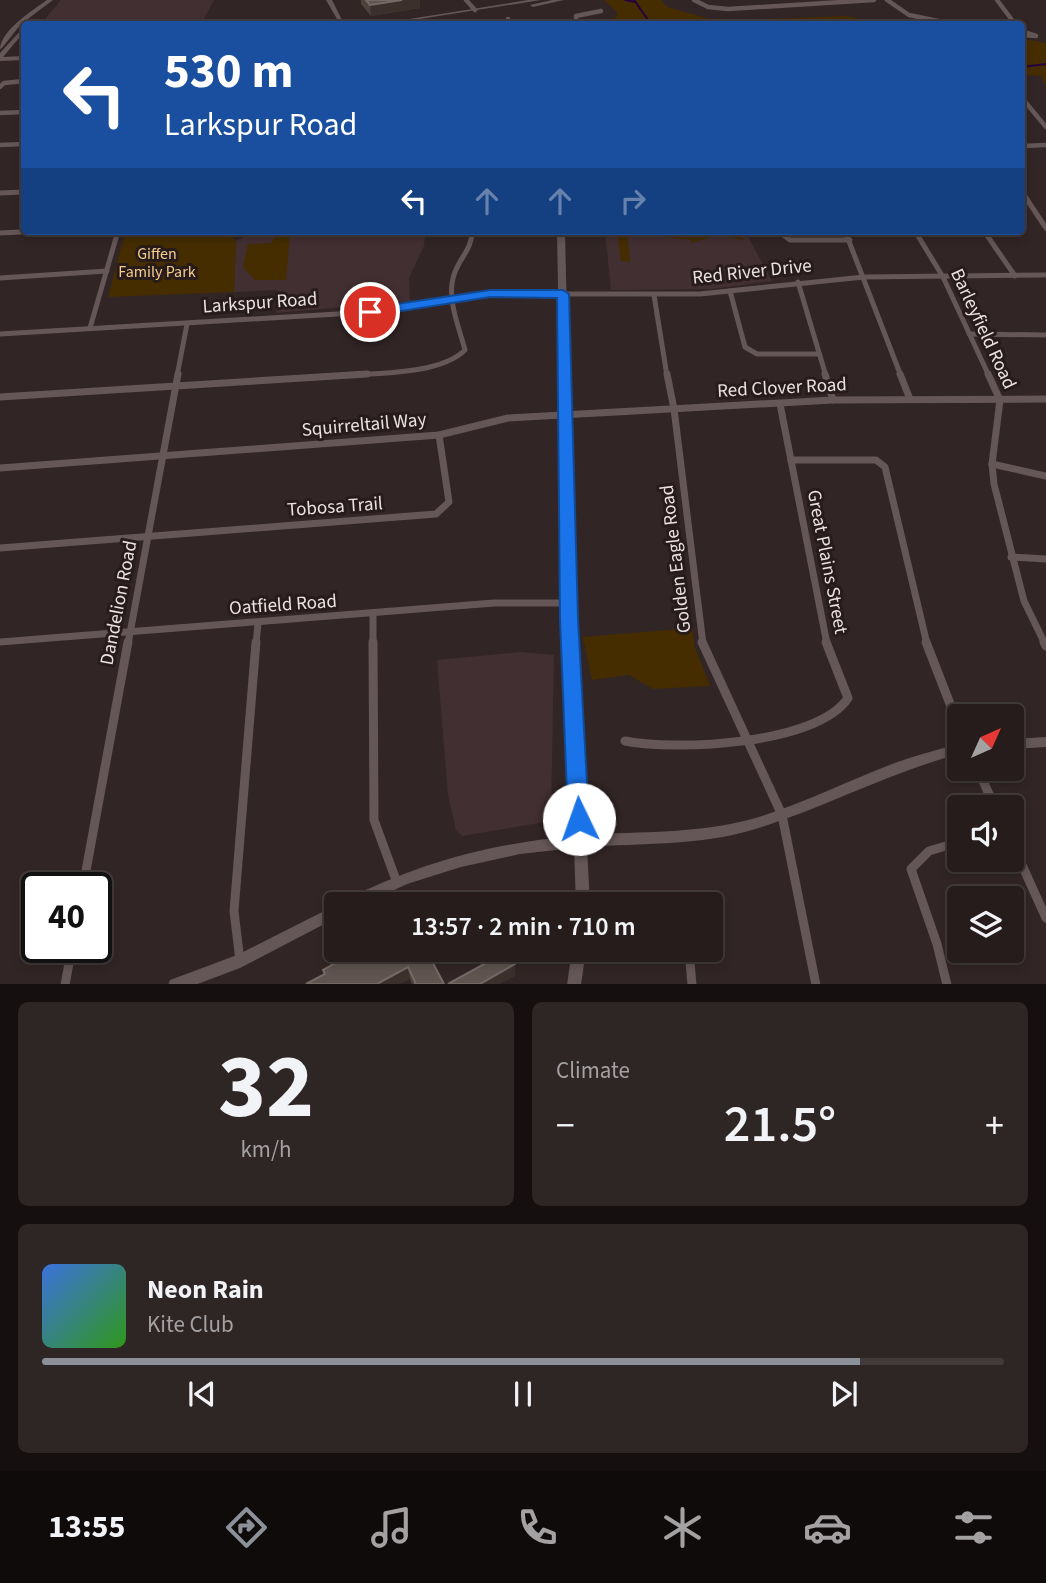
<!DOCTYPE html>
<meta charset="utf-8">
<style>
:root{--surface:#261c1c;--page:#2e2525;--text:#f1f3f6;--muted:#a4a1a3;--line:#423a3b;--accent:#8c9099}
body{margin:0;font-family:"Source Sans 3",sans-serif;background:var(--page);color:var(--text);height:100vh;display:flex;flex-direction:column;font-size:26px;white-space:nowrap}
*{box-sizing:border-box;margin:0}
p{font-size:23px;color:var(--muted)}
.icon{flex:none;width:38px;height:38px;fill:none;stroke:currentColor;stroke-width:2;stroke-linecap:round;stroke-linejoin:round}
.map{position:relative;height:984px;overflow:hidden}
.details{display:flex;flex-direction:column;gap:18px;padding:18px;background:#150f0f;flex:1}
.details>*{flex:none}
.top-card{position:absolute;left:21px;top:21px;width:1004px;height:214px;border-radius:7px;box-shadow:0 4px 10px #0003,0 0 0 2px var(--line);background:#1a4fa0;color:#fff;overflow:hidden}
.needle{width:46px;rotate:45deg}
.controls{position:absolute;left:947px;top:704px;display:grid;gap:14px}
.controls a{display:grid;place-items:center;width:77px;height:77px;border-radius:7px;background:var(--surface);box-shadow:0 4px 10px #0003,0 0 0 2px var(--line);font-size:35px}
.speed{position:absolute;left:21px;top:872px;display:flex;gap:14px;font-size:35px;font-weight:700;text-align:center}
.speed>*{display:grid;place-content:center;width:91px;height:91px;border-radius:50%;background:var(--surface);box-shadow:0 4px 10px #0003,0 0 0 2px var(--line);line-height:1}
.speed .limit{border:4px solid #111;border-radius:10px;background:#fff;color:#111}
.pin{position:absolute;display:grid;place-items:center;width:60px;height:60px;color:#fff;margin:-30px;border:4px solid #fff;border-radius:50%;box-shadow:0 2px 7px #0007}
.me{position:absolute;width:77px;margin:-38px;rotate:357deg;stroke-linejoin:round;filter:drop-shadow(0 0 5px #0008)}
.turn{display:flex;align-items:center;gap:24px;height:147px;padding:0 28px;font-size:32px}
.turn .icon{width:91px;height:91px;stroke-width:2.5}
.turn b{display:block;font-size:49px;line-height:60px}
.lanes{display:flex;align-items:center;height:66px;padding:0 28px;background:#0003;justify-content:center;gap:35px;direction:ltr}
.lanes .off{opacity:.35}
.big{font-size:52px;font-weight:600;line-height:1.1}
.details .tile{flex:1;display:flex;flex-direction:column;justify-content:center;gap:10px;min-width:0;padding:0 24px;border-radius:10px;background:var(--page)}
.details .dial{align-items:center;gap:0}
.dial b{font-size:91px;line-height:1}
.song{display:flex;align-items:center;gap:21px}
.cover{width:84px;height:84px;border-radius:10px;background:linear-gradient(135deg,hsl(220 70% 55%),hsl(110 70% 35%))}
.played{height:7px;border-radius:4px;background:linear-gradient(90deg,var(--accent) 85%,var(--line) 85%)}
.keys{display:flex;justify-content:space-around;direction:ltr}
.heat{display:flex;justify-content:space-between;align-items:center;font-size:38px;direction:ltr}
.details .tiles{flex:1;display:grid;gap:18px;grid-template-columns:1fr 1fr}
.tile:last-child{grid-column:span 2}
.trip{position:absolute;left:324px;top:892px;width:399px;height:70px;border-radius:7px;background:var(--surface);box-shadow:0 4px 10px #0003,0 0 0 2px var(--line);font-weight:600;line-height:70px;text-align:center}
.dock{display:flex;height:112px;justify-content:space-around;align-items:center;background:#0f0b0b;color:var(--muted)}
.dock .icon{width:49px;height:49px}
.dock .current{color:var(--accent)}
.dock b{font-size:32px;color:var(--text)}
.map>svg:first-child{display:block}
.built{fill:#422f31}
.green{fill:#452d00}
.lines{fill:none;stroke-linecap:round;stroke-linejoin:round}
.stream{stroke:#26033d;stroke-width:2}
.street-far3{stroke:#655657;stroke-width:4.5}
.street-far2{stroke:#655657;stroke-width:5}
.street-far1{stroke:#655657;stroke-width:7}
.street{stroke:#655657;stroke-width:9}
.secondary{fill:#655657;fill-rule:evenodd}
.wall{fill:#4f433d}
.shaded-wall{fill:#3c302d}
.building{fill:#5f544f;stroke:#756a66;stroke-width:2}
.route{fill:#1a73e8;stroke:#114b97;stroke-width:2}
.labels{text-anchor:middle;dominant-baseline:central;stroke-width:6;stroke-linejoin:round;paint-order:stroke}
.far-park-label{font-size:16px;fill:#f7cd8c;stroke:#281b1c}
.street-label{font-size:19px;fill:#eae1e2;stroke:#281b1c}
</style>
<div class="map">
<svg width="1046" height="985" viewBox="0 0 1046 985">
<rect width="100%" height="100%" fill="#322526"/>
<!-- built -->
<g class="built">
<polygon points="61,0 214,0 201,24 41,24"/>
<polygon points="255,231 424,231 425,235 424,246 409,278 410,301 276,313 278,290 234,292 236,241"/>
<polygon points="605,231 745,231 772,281 712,289 611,290"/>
<polygon points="521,652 554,655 551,816 545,822 462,836 456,830 448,795 437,660"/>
</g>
<!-- green -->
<g class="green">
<polygon points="604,0 661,0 667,7 717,21 846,16 886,24 611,24 618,13"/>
<polygon points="1025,39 1046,43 1046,85 1041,78 1044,76 1022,75 1022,43"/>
<polygon points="157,231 226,231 236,241 234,292 108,297 125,233"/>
<polygon points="617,231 737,231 744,240 717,235 691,243 691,240 627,233 630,262 621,261"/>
<polygon points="277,234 290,234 286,280 255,280 243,267 248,244 271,243"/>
<polygon points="693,628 694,645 710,686 653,689 629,675 592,680 583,637"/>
</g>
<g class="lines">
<!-- stream -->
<g class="stream">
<polyline points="625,0 635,2"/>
<polyline points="634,0 651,24"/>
<polyline points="1022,67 1046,64"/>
</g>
<!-- street-far3 -->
<g class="street-far3">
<polyline points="466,0 475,10"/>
<polyline points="694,0 708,7 728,9 874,0"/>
<polyline points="887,0 909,15 943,22"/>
<polyline points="997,0 1015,24"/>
<polyline points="508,19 508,24"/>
<polyline points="576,24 576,16 601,11"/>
<polygon points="1027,33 1036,36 1023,35"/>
<polyline points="0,87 4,83 24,81"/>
<polyline points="1022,98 1046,127"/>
<polyline points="0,113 24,112"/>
<polyline points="0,145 24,144"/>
<polyline points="1022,146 1046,145"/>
</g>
<!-- street-far2 -->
<g class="street-far2">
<polyline points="1022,192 1046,228"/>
<polyline points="0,193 24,192"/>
<polyline points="778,231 790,240 850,240"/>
<polyline points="845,231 901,376"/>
<polyline points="915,231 943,277 989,376"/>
<polyline points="984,231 1015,276"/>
<polyline points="0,233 41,231"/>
<polyline points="0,278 107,271"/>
<polyline points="798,282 826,376"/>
<polyline points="730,291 745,347 757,354 819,354"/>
<polyline points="654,295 667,376"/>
<polyline points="90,328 118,231"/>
<polyline points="0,334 370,312 490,294 700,294 864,277 1046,275"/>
<polyline points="969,334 1046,335"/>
<polyline points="177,376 187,324"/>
<path d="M339,376C375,373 440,375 465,350C459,326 445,297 455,272C461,256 472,249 472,231"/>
</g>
<!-- street-far1 -->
<g class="street-far1">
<polyline points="667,374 674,409 703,644"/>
<polyline points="825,374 833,400"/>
<polyline points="900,374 910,399"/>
<polyline points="988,374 1000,400 992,464 994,484 1024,601 1045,644"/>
<polyline points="0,397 367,374"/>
<polyline points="780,404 827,644"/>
<polyline points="791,460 876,460 885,467 927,644"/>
<polyline points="992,464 1046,476"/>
<polyline points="0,468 439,435 508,418 833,400 1046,399"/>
<polyline points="0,548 436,514 449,502 439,435"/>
<polyline points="1011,557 1046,559"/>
<polyline points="373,614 373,644"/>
<polyline points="0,642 494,603 569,603"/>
<polyline points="128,644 178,374"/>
<polyline points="256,644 258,623"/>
</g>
<!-- street -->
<g class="street">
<polyline points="373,642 374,820 396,880"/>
<polyline points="702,642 782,815 816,985"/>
<polyline points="926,642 959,727"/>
<polyline points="1044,642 1046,646"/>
<path d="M625,741C675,751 817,745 848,698L826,642"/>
<polyline points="977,768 995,807"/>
<polyline points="1012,843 1046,918"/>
<polyline points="83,887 128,642"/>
<polyline points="680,950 690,962 692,985"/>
<polyline points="240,961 234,911 256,642"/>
<polyline points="65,985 72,947"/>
<polyline points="947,985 937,944 911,869 929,851 959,842"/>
</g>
<!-- secondary -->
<g class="secondary">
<path d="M47,0H53L21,24L2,48L0,49C1,30 33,10 47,0Z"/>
<polygon points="326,0 332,0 344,24 340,24"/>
<polygon points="528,0 541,0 388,24 378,24"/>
<polygon points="552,0 564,0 533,7 530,5"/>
<polygon points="24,27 24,32 3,57 24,56 24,60 0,61 0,53"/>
<path d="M557,231H565L574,619L586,835C641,831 697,834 752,819C800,805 845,782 892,764C914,756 936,750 959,744V754C887,773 823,809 752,830C698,846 642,843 587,847L590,905H576L574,848L520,854L461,867L407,884L362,905H341L343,901C419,863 489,844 573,836L564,619Z"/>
<polygon points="1046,737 1046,747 1012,749 1012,739"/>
<polygon points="336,905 336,918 240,968 195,985 168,985 170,980 237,955"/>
<polygon points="572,950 586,950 581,985 567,985"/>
</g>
</g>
<!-- wall -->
<g class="wall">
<polygon points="361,0 420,0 420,8 371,16 361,4"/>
<polygon points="427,950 444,984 412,984 410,979 324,974 323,970"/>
<polygon points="486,950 520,950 520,958 515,962 515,976 492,960"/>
</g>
<!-- shaded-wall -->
<g class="shaded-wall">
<polygon points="402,0 420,0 420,8 371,16 370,5"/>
<polygon points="513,950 520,950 520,958 512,963"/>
<polygon points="515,964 515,976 500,984 480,984"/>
<polygon points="408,967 410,979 400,984 377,984"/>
</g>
<!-- building -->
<g class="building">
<polygon points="366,0 402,0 370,5"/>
<polygon points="474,894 479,902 482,900 484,904 492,900 495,905 453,905"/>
<polygon points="359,950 426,950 444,984 414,984 416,984 408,967 377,984 306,984 325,974 323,970"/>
<polygon points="493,950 513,950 512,951 515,964 480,984 448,984 497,957"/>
</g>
<!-- route -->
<polygon class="route" points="490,290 563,290 569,294 578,619 589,819 586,826 579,829 571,826 568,819 560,619 557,298 490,297 370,316 363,312 370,308"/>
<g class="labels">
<!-- far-park labels -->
<g class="far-park-label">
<text x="157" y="254">Giffen<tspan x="157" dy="18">Family Park</tspan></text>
</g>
<!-- street labels -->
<g class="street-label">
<text transform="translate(752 272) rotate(-6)">Red River Drive</text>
<text transform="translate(260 303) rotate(-4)">Larkspur Road</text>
<text transform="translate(983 329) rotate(65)">Barleyfield Road</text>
<text transform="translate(782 388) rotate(-3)">Red Clover Road</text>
<text transform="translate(364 425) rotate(-5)">Squirreltail Way</text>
<text transform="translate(335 507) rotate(-4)">Tobosa Trail</text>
<text transform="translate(676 559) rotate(-97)">Golden Eagle Road</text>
<text transform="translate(827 562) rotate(79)">Great Plains Street</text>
<text transform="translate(119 603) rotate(-79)">Dandelion Road</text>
<text transform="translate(283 605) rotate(-4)">Oatfield Road</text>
</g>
</g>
</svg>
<div class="controls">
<a><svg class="needle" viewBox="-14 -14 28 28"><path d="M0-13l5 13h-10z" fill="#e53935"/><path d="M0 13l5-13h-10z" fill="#a4a1a3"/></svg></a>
<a><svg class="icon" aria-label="sound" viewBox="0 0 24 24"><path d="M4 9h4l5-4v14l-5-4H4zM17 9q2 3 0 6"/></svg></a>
<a><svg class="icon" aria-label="layers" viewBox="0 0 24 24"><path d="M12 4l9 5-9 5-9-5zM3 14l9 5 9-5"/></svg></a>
</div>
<div class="speed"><div class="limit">40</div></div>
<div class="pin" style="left:370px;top:312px;background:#d93025"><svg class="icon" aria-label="arrive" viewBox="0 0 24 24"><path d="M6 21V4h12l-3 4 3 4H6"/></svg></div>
<svg class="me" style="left:579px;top:819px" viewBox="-20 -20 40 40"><circle r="19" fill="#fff"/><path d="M0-13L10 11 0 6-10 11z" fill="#1a73e8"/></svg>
<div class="trip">13:57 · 2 min · 710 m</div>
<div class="top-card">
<div class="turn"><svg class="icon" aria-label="left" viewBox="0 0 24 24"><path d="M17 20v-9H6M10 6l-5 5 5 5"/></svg><div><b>530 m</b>Larkspur Road</div></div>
<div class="lanes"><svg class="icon" aria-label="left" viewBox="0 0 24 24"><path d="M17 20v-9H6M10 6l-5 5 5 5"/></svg><svg class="icon off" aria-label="ahead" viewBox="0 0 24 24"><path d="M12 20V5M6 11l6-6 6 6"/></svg><svg class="icon off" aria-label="ahead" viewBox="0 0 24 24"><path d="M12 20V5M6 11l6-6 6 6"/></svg><svg class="icon off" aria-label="right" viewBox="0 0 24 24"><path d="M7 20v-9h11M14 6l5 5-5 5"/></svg></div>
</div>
</div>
<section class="details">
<div class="tiles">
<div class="tile dial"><b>32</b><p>km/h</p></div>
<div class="tile"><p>Climate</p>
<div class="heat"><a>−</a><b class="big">21.5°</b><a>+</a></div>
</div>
<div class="tile">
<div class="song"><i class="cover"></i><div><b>Neon Rain</b><p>Kite Club</p></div></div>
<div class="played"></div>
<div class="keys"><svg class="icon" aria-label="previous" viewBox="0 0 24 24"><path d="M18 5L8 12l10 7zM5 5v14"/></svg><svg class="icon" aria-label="pause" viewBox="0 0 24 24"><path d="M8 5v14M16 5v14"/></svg><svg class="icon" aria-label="next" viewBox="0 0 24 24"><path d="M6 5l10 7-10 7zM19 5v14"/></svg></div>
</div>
</div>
</section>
<nav class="dock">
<b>13:55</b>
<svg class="icon current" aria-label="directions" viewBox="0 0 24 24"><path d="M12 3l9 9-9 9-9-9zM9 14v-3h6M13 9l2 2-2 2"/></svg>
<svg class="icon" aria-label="music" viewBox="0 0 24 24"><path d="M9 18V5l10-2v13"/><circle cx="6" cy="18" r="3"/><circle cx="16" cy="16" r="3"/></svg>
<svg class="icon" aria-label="phone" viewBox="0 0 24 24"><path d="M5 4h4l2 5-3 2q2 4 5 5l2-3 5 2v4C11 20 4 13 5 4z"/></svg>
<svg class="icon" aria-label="climate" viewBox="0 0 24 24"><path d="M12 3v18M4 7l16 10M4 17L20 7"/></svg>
<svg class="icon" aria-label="car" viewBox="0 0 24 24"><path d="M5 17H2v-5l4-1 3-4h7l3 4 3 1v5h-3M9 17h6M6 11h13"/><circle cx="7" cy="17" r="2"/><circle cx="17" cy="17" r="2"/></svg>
<svg class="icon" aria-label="filters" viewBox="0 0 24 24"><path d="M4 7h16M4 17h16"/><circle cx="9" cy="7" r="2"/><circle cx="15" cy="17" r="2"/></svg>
</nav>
